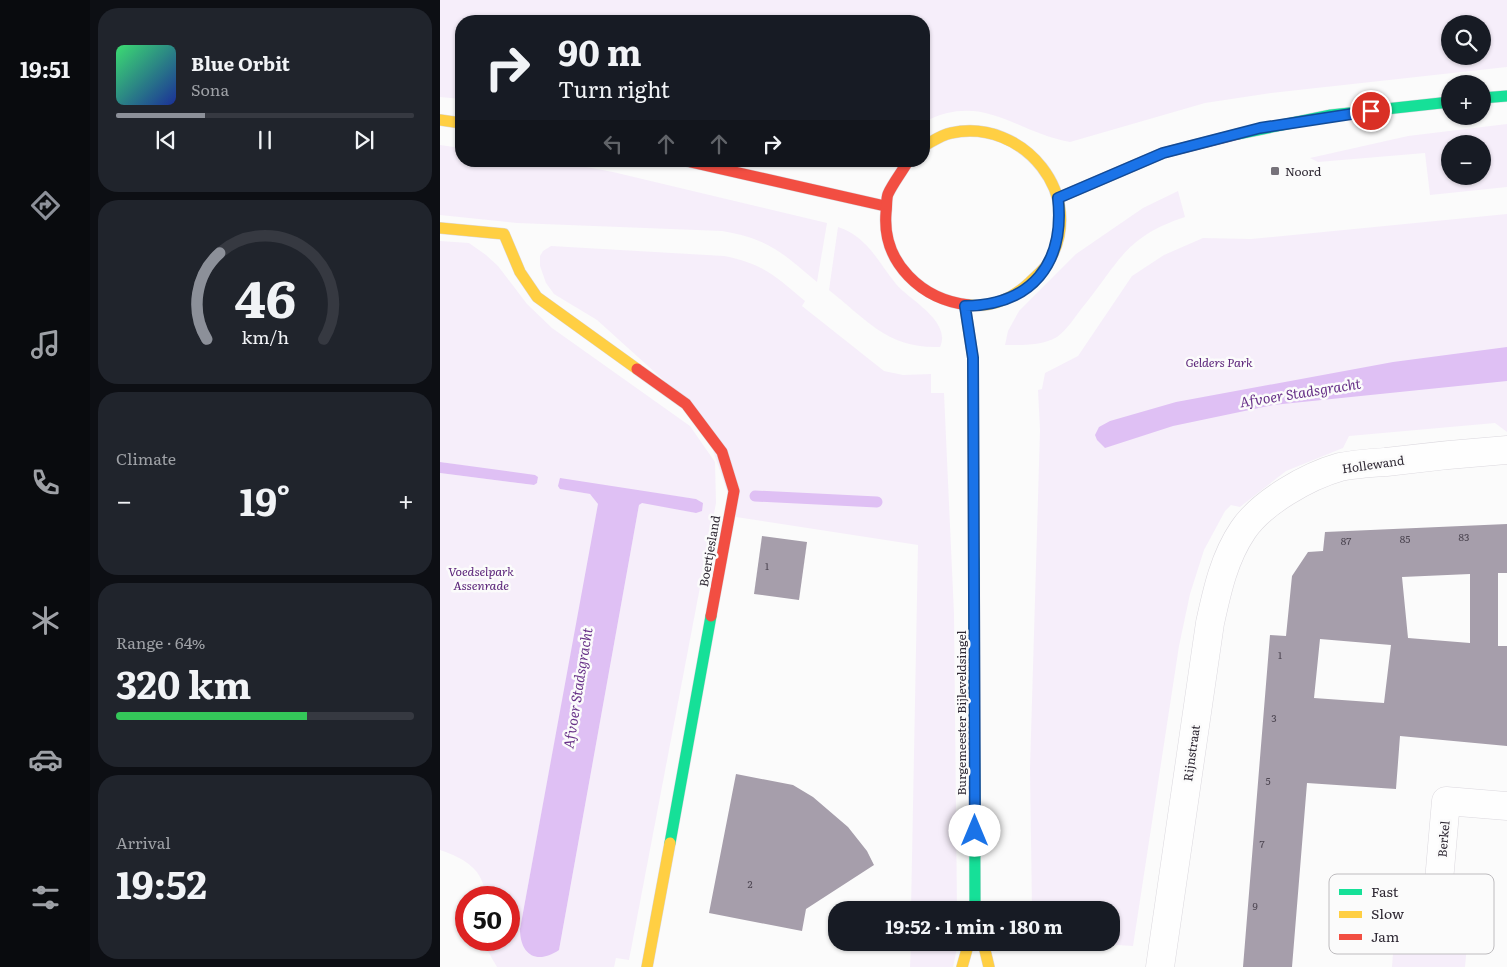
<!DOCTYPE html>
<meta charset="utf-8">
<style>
:root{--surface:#171b24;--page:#20242c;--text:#f1f3f6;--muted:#9ea1a6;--line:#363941;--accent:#8c9099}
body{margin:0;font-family:Literata,serif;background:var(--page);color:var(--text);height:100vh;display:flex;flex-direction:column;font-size:19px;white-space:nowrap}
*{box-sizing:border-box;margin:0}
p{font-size:16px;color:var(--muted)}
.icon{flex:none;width:28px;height:28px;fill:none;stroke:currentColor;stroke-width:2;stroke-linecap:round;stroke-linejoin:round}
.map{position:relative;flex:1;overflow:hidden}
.sheet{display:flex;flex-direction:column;gap:8px;padding:8px;background:#0d0f14;width:350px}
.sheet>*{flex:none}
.banner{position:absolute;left:15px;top:15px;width:475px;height:152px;border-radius:20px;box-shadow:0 1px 4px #0004;background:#171b24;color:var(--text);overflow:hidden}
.tools{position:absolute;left:1001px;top:15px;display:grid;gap:10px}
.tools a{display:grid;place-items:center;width:50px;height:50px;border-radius:50%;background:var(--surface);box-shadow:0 1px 4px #0004;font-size:25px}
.speed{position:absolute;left:15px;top:886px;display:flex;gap:10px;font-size:25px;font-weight:700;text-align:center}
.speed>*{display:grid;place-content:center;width:65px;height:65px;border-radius:50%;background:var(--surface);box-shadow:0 1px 4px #0004;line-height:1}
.speed .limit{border:8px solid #d22;background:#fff;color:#111}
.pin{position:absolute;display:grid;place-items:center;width:42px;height:42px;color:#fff;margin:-21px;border:2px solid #fff;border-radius:50%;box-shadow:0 1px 5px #0007}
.me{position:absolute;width:55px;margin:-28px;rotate:0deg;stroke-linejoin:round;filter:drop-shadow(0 0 4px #0008)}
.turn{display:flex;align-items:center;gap:18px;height:105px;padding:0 20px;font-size:22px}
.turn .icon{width:65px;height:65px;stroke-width:2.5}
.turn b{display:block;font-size:35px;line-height:42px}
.lanes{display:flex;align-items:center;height:48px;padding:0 20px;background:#0003;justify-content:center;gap:25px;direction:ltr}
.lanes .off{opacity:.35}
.big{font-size:38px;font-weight:700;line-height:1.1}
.sheet .card{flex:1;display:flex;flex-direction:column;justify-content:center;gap:8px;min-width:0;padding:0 18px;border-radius:20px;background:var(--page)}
.sheet .dial{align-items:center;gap:0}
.dial svg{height:130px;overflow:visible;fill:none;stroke:var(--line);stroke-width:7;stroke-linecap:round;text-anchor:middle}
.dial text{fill:var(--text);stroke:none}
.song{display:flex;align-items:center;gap:15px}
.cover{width:60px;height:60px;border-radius:8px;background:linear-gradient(135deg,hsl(140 70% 55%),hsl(230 70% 35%))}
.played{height:5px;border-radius:2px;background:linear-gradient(90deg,var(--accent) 30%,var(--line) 30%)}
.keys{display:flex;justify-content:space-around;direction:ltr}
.heat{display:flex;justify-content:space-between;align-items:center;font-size:28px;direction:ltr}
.charge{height:8px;border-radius:4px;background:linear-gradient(90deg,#34c759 64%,var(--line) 0)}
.trip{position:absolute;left:388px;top:901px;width:292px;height:50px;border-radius:20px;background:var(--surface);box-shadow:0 1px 4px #0004;font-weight:700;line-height:50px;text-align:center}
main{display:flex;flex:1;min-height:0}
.tab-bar{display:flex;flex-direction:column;width:90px;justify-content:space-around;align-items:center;background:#090b0e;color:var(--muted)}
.tab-bar .icon{width:35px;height:35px}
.tab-bar .current{color:var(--accent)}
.tab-bar b{font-size:22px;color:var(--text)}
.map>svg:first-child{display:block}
.green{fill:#f6eefa;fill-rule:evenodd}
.water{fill:#dfc0f4}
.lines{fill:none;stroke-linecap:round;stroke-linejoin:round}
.stream{stroke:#dfc0f4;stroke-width:11}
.building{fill:#a69eab;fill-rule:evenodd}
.street-casing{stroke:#dbd8de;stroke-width:29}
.fast-casing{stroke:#dbd8de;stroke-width:12}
.slow-casing{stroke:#dbd8de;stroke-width:12}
.jam-casing{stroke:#dbd8de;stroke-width:12}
.street{stroke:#fefefe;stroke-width:28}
.fast{stroke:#16e098;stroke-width:11}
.slow{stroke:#ffcf43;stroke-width:11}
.jam{stroke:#f24e42;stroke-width:11}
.route-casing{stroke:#114b97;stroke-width:12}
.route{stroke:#1a73e8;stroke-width:9}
.poi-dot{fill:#76727a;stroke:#fbfbfb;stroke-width:2}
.labels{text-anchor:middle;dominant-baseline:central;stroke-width:5;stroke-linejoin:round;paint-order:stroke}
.number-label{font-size:10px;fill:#4d4652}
.poi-label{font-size:12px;fill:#2f2934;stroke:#fbfbfb;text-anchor:start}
.park-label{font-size:12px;font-style:italic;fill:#5b257a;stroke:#fbfbfb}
.street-label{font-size:12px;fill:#2f2934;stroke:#fbfbfb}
.water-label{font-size:14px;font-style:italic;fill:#683288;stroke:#fbfbfb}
.key{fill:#fbfbfb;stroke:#bebcbf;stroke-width:1}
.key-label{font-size:14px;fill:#2f2934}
</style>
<main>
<nav class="tab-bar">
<b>19:51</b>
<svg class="icon current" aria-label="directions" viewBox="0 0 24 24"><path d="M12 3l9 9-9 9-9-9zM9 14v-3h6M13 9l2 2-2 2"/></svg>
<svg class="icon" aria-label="music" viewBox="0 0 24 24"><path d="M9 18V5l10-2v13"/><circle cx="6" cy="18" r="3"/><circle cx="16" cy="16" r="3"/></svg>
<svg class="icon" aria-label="phone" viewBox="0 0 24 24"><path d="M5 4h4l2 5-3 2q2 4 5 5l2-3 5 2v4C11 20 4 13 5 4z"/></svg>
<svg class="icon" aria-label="climate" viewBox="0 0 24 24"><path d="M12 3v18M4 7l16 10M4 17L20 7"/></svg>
<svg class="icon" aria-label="car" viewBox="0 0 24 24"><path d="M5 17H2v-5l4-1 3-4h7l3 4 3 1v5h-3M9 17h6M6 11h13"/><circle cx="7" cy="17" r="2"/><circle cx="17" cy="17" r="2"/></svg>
<svg class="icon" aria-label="filters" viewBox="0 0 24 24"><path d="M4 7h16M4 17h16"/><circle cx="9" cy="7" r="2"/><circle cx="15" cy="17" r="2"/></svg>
</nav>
<section class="sheet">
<div class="card">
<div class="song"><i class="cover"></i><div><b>Blue Orbit</b><p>Sona</p></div></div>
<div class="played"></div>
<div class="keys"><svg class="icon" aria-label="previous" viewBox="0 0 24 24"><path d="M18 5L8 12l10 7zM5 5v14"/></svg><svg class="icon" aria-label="pause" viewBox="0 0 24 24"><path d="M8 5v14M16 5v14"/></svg><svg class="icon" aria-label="next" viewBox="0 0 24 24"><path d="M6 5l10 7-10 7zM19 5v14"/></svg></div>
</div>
<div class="card dial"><svg viewBox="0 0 100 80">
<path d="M14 69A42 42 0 1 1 86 69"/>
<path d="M14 69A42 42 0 0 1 22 16" stroke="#8c9099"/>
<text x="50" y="56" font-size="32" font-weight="700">46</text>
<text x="50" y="72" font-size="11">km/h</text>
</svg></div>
<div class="card"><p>Climate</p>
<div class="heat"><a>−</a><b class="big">19°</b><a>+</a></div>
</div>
<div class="card"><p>Range · 64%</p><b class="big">320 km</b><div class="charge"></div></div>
<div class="card"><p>Arrival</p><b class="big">19:52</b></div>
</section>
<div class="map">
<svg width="1067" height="967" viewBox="0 0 1067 967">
<rect width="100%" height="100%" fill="#fbfbfb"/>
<!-- green -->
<g class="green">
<path d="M0,0H1067V67L831,93L765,103L630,142C576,133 544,91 484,122V21H21V99L0,97ZM1010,24H1042V56H1010Z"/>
<path d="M1067,124V187L990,195L985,153L878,162L870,158L968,136ZM1010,144H1042V176H1010Z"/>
<path d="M0,145L21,148V161H114L173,172L387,223L377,282C341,252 329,239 282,231L77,223L0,215Z"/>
<path d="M738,191L745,217C684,237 679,263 642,308C635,317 627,330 617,337C601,346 583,345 565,345L568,331L579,311L636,254L703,208Z"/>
<polygon points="1067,214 1067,432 1055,423 909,436 903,448 846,471 800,507 791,505 785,511 764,550 750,594 739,646 693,946 646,943 671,942 671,910 592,910 590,769 600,430 598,390 602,389 605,373 638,356 692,276 724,255 763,238 811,239"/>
<path d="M398,227C427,236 438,262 456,284C468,299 512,321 500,347C448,349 427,320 389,290Z"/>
<path d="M0,241L29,243L46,255L58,266L87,304L112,328L250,426L275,462L276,503L189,960L176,958L174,967H57L46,948L44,940H69V898L45,897C45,870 24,858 0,850V473L93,485L97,483L98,477L0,462ZM162,486L256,499L263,503L256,513L202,502L199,505L119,950L80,929L159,504L150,494L120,489Z"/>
<path d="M111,246L284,256C324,264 335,276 365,301L362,306L444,371L463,375L491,374V393H504L514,614L517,910H471L478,545L296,517L260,413L157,320L114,294L106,283L100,266V256L103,251Z"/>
<polygon points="954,939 1027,945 1025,967 952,967"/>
<polygon points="471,943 518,943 513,967 470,967"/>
</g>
<!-- water -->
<g class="water">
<polygon points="1067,347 1067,381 833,405 733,426 665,448 657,440 655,435 659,427 670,421 736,402 953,362"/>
<polygon points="0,462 95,475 98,477 97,483 94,485 0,473"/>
<path d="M120,478L256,499L263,503L262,511L256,513L202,503L199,505L119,950C97,965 80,955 80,929L158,504L150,494L120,489L118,486Z"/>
</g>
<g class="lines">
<!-- stream -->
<polyline class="stream" points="315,496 437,502"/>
</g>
<!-- building -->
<g class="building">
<path d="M1067,524V573H1058V646H1067V746L960,736L956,789L867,783L852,967H803L830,635L846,636L852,576L868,552L883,551L885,532ZM1030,574V643L968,638L962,577ZM880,639L951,645L944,703L874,698Z"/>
<polygon points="322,536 367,542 359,600 314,594"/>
<polygon points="296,774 353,785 373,797 408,827 427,851 434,865 366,909 362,931 269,913"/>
</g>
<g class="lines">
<!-- street casing -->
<g class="street-casing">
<g id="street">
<polyline points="994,938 1006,801 1067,806"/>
<path d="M720,967L770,623C777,591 784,558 803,530C822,502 868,476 900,467C915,464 931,463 946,462C986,457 1026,453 1067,450"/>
</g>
</g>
<!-- fast casing -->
<g class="fast-casing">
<g id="fast">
<polyline points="1042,98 1067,96"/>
<polyline points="798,134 891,115 1010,102"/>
<polyline points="534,559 535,910"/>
<polyline points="230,843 271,616"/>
</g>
</g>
<!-- slow casing -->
<g class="slow-casing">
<g id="slow">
<polyline points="0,120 21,123"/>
<path d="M484,146C493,141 501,135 511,133C583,117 649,197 608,263C604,270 596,276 590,282C573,298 553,308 529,305"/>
<polyline points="0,228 64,234 80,272 97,297 197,369"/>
<polyline points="525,307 533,358 534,559"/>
<polyline points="543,942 549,967"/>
<polyline points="207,967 230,843"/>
<polyline points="522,967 529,942"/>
</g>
</g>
<!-- jam casing -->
<g class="jam-casing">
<g id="jam">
<polyline points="246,161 445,206"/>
<path d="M468,161C462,172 453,183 448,194C446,199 447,207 446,213C442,263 482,300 529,305"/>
<polyline points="618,198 723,153 798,134"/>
<polyline points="197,369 246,404 282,452 294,491 271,616"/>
</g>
</g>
<!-- street -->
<use href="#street" class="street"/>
<!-- fast -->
<use href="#fast" class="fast"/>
<!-- slow -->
<use href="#slow" class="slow"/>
<!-- jam -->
<use href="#jam" class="jam"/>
</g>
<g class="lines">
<!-- route casing -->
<g class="route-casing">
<path id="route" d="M535,831L533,358L525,306C592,305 625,264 618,198L723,153L820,128L931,111"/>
</g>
<!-- route -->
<use href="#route" class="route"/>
</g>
<!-- markers -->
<rect class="poi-dot" x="830" y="166" width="10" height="10" rx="2.5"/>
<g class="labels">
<!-- number labels -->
<g class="number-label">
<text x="1024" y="536">83</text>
<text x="965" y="538">85</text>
<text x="906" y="540">87</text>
<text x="327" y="565">1</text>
<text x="840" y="654">1</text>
<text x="834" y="717">3</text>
<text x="828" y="780">5</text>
<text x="822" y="843">7</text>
<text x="310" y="883">2</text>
<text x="815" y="905">9</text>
</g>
<!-- poi labels -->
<g class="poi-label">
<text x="845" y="171">Noord</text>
</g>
<!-- park labels -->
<g class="park-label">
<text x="779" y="362">Gelders Park</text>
<text x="41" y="571">Voedselpark<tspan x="41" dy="14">Assenrade</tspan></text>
</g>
<!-- street labels -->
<g class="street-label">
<text transform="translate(933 464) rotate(-8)">Hollewand</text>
<text transform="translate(269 551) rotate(-80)">Boertjesland</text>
<text transform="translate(521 713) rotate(-90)">Burgemeester Bijleveldsingel</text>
<text transform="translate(751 753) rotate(-82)">Rijnstraat</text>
<text transform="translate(1003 839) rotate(-85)">Berkel</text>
</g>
<!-- water labels -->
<g class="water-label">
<text transform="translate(860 392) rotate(-9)">Afvoer Stadsgracht</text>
<text transform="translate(137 688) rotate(-81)">Afvoer Stadsgracht</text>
</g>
</g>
<!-- legend -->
<rect x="889" y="874" width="165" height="80" rx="8" class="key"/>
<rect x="899" y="889" width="23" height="6" fill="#16e098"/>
<rect x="899" y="911" width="23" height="7" fill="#ffcf43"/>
<rect x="899" y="934" width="23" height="6" fill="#f24e42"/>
<g class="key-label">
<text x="931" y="897">Fast</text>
<text x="931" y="919">Slow</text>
<text x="931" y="942">Jam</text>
</g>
</svg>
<div class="tools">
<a><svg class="icon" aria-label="search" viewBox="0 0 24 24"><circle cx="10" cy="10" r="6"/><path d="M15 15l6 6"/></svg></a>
<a>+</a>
<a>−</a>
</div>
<div class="speed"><div class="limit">50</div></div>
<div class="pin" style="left:931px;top:111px;background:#d93025"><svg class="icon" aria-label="arrive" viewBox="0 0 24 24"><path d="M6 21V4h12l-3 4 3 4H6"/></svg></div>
<svg class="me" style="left:535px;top:831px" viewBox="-20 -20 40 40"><circle r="19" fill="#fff"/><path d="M0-13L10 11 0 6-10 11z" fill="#1a73e8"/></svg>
<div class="trip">19:52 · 1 min · 180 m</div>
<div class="banner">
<div class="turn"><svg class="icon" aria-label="right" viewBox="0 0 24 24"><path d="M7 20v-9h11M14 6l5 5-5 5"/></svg><div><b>90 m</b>Turn right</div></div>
<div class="lanes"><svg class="icon off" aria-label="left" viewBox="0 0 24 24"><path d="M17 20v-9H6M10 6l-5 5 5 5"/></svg><svg class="icon off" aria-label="ahead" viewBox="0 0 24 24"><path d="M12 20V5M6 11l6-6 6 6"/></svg><svg class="icon off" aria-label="ahead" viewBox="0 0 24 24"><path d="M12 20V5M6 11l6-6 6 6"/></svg><svg class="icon" aria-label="right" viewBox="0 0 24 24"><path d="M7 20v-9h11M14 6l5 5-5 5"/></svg></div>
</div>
</div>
</main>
